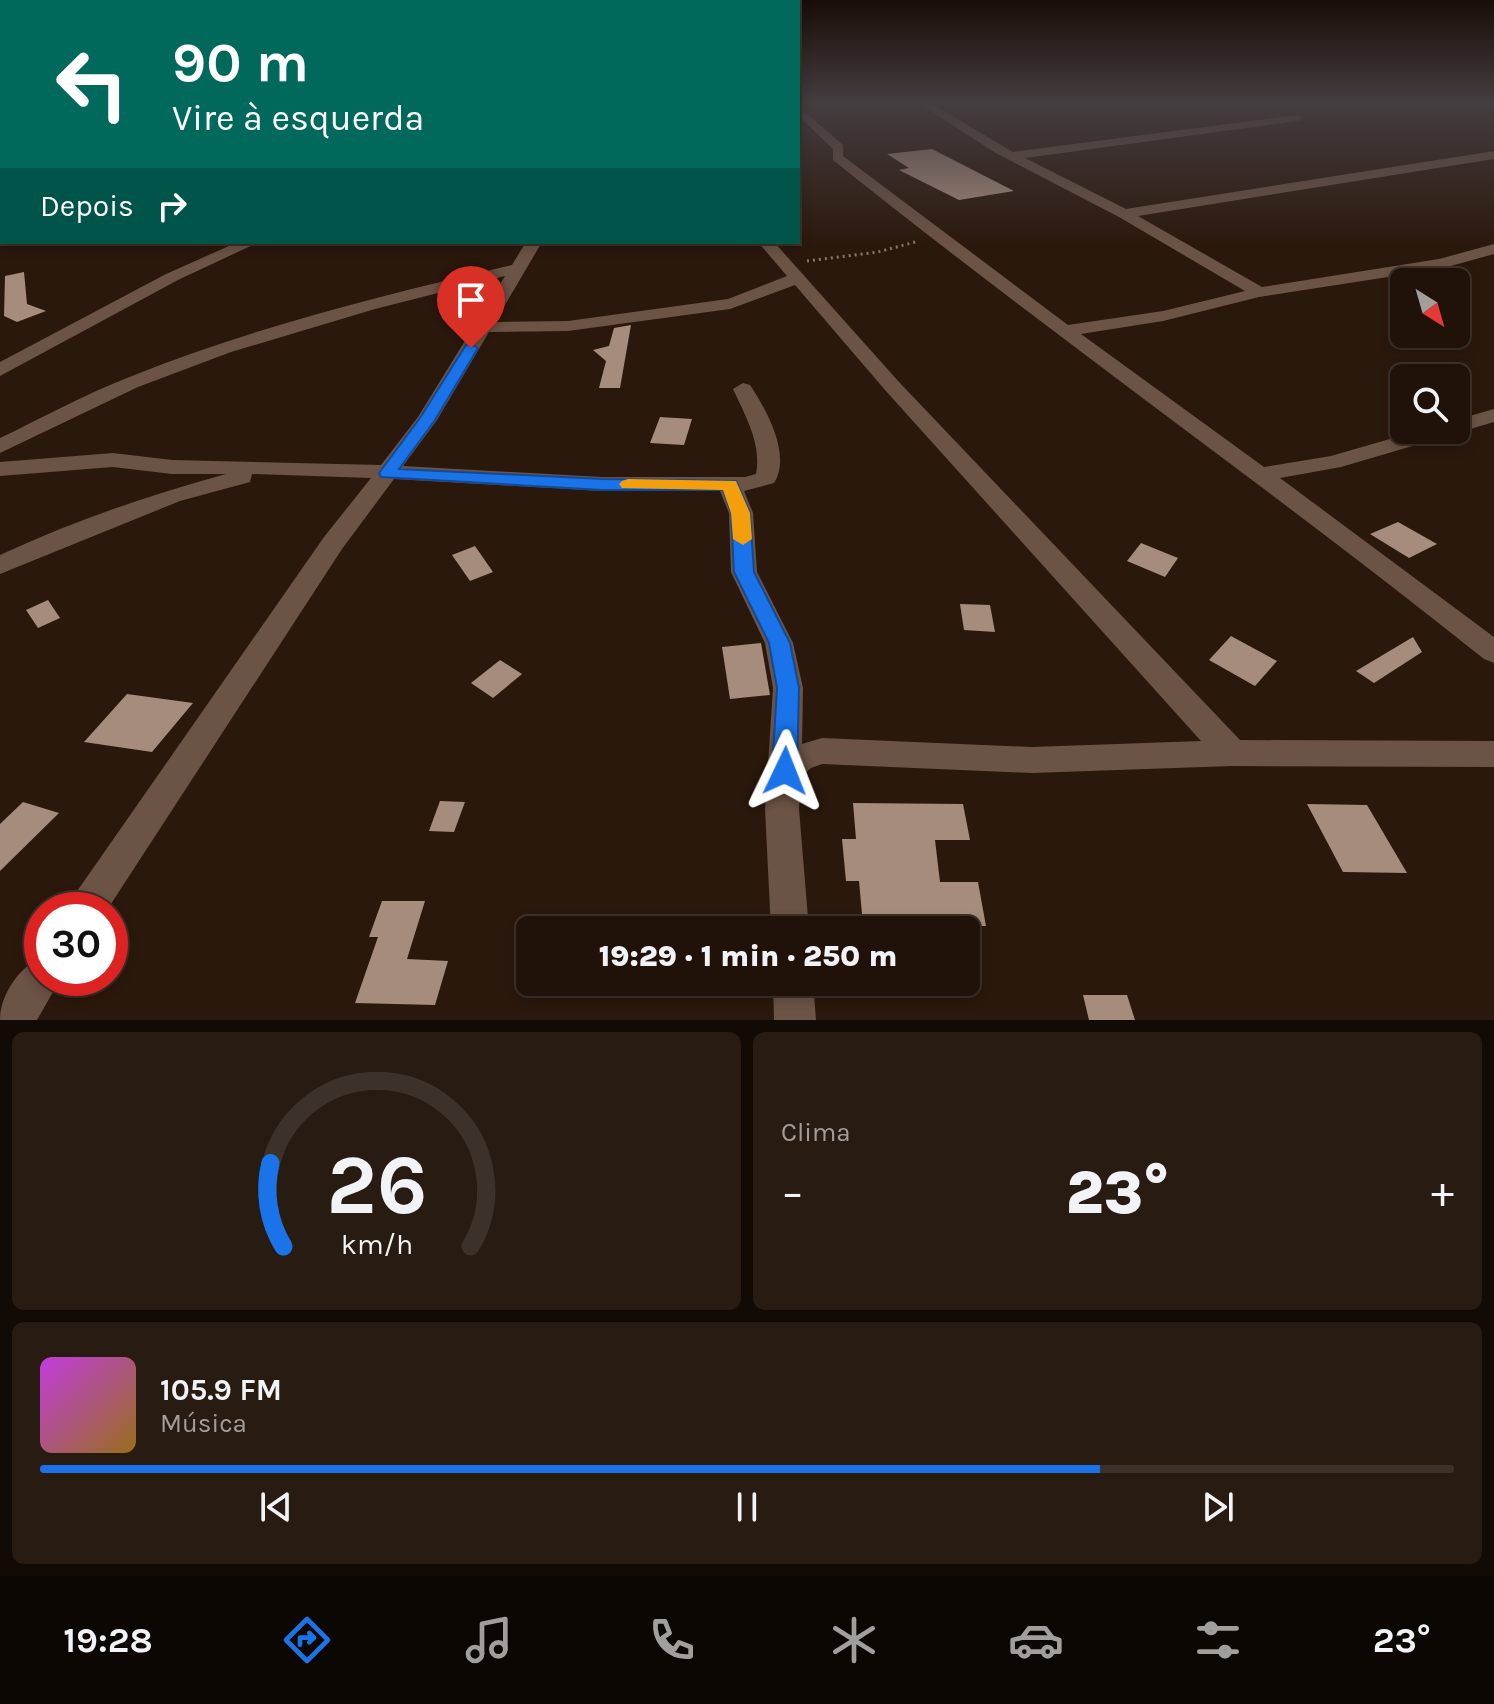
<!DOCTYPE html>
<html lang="pt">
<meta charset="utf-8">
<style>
:root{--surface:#201209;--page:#281b12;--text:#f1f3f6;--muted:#a29e9c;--line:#3d322a;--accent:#1a73e8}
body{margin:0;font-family:Karla,sans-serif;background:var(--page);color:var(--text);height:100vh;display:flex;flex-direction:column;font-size:30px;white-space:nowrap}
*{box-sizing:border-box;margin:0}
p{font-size:26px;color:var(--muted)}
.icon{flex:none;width:44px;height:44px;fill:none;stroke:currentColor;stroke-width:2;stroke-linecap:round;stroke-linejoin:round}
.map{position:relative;height:1020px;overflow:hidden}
.sheet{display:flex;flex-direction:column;gap:12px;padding:12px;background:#120a05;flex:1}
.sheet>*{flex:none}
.banner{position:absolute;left:0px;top:0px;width:800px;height:244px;box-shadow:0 4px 12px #0003,0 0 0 2px var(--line);background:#00695c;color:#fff;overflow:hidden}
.needle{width:52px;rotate:143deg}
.controls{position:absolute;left:1390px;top:268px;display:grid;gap:16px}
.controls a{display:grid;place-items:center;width:80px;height:80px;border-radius:12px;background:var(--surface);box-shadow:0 4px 12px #0003,0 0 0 2px var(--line);font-size:40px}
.speed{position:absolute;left:24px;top:892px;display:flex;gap:16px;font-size:40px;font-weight:700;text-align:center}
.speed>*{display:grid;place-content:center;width:104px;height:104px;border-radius:50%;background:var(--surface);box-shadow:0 4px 12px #0003,0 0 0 2px var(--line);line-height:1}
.speed .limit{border:12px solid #d22;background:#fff;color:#111}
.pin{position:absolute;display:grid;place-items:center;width:68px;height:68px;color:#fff;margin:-82px -34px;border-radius:50% 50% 50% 0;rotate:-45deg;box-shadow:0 0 8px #0007}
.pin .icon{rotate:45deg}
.me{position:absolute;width:88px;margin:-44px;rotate:2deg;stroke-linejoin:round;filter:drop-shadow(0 0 6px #0008)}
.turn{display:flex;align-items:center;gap:28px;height:168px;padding:0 40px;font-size:36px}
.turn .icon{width:104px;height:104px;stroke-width:2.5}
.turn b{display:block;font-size:56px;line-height:68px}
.then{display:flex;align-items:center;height:76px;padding:0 40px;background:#0003;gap:16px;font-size:30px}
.big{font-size:60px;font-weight:800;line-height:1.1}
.sheet .tile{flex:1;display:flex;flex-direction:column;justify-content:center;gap:12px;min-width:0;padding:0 28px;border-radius:12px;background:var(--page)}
.sheet .dial{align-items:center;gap:0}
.dial svg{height:208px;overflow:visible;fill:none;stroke:var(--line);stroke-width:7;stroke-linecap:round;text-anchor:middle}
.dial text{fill:var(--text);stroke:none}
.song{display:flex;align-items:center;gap:24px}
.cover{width:96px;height:96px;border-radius:12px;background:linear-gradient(135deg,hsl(290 70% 55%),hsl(40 70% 35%))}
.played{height:8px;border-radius:4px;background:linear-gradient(90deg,var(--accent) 75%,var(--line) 75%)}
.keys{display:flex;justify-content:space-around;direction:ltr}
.heat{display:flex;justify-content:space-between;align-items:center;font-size:44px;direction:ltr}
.sheet .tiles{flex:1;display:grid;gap:12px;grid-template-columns:1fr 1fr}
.tile:last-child{grid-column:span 2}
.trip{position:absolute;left:516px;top:916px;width:464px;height:80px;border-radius:12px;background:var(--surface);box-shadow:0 4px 12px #0003,0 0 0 2px var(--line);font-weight:800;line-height:80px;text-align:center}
.tab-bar{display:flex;height:128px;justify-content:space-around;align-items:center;background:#0d0704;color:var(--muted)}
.tab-bar .icon{width:56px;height:56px}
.tab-bar .active{color:var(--accent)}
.tab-bar b{font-size:36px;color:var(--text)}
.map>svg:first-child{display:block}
.building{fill:#a68c7d}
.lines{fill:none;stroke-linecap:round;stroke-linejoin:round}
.path{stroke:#87766c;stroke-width:3;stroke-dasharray:2 4;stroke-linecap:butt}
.minor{fill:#6b5345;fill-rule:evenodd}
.route{fill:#1a73e8;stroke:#114b97;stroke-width:2}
.slow{fill:#f59e0b}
</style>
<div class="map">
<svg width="1494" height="1020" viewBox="0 0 1494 1020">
<rect width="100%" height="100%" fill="#2b180c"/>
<!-- building -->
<g class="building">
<polygon points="932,149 1014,191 959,200 899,170 909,168 887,154"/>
<polygon points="24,272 27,304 46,311 17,322 4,316 5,276"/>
<polygon points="631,325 620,388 599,388 606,361 593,350 609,346 614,328"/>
<polygon points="660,417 692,419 684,445 650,443"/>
<polygon points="1398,522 1437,544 1409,558 1370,534"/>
<polygon points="1141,543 1178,558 1165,577 1127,561"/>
<polygon points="475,546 493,572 470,581 452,555"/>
<polygon points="48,600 60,618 38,628 26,610"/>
<polygon points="960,604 990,605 995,632 964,630"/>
<polygon points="1231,636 1277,661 1255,686 1209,660"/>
<polygon points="1413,637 1422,652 1374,683 1356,671"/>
<polygon points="761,643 770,695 730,699 722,647"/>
<polygon points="500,660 522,674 493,698 471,683"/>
<polygon points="127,694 193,703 152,752 84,742"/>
<polygon points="440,801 465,802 454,832 429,831"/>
<polygon points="23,802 59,813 0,871 0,824"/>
<polygon points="853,803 963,804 970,840 935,840 940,882 978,882 986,926 863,925 859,881 846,881 842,839 856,839"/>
<polygon points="1307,804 1367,805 1407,873 1343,872"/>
<polygon points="382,901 425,901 407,959 448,961 435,1005 355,1003 378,937 369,937"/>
<polygon points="1083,995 1127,995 1135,1020 1089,1020"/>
</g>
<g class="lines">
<!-- path -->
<polyline class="path" points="807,261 878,252 919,241"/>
<!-- minor -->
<g class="minor">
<path d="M917,102H929L1013,152L1297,115L1302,118L1297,121L1025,158L1126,209L1494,151V159L1138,216L1262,287L1439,259L1494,244V254L1440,269L1259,297L1163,321L1081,334L1264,467L1331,456L1421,430H1456V420L1494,409V422L1341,467L1280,478L1494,637V663L1484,659C1270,488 1046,331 833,160V149L798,115V106L843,145V156L1068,325L1163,311L1245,291L1119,217L994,152Z"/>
<rect x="0" y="160" width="2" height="8"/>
<polygon points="2,180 2,189 0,190 0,181"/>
<polygon points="238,242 259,242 178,280 0,376 0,362 166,274"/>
<path d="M526,242H542L495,322L568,321L728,299L787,276L758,242H774L899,382L1240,740L1494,741V767L1232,766L1032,773L822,764L811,768L801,777L799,809L809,930H771L765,809L773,688L765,643L731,572L729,513L720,491H602L394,479L342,549L107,910H67L73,897L324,537L371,478L252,474L250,482L180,501L0,574V555C73,521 149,495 226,474H172L113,467L0,476V462L113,453L172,460L381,465L418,417L505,276L375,309L231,352L138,387L0,453V438C42,418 83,395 127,378C251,328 382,295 512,265ZM795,285L885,390L1201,741L1032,747L822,738L802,744L803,688L793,643L757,572L753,513L744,491L774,483C792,455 766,409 750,385L743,383L733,389C745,415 762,444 756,474L745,477H602L403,466L437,420L489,332L568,331L730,309Z"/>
<path d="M42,957V978H61L37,1020H0C0,995 19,967 42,957Z"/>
<polygon points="773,982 813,982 816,1020 774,1020"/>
</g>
</g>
<!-- sky -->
<linearGradient id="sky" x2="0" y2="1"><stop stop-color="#180d07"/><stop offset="0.42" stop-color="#443d40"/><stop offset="1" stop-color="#443d40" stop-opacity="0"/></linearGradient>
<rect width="1494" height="245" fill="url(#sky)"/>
<!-- route -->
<polygon class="route" points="471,344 478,348 435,420 399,469 602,479 736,481 750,513 754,572 790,643 799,688 797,771 794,778 785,781 776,778 772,771 777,688 769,643 734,572 731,513 723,490 602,490 381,477 379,473 420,418 466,345"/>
<!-- slow -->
<polygon class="slow" points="628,479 736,481 750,513 752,539 743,545 733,539 731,513 723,490 622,488 619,484 622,481"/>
</svg>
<div class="controls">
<a><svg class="needle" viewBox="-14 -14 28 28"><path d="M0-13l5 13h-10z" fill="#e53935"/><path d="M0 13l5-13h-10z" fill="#a29e9c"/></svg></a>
<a><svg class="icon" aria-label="search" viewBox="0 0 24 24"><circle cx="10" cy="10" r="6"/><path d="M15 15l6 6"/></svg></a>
</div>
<div class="speed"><div class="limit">30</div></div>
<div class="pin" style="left:471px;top:348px;background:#d93025"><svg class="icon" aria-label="arrive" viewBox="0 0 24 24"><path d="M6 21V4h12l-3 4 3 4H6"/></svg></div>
<svg class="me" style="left:785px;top:771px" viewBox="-20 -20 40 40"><path d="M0-17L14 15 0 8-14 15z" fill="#1a73e8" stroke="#fff" stroke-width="4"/></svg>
<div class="trip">19:29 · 1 min · 250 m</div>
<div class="banner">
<div class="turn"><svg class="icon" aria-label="left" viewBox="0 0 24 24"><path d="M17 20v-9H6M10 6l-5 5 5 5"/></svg><div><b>90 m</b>Vire à esquerda</div></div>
<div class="then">Depois<svg class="icon" aria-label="right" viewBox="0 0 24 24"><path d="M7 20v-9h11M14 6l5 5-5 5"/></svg></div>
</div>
</div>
<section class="sheet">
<div class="tiles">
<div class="tile dial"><svg viewBox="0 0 100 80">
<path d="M14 69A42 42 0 1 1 86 69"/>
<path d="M14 69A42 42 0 0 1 9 37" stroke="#1a73e8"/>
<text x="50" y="56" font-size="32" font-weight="700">26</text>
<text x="50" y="72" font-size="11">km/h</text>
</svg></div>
<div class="tile"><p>Clima</p>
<div class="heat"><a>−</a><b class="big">23°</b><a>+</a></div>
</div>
<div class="tile">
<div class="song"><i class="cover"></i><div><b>105.9 FM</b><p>Música</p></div></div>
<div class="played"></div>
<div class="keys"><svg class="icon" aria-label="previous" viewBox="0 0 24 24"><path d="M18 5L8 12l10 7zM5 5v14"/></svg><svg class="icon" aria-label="pause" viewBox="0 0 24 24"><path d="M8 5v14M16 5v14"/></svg><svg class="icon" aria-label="next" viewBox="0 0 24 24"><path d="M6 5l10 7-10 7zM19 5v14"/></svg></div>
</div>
</div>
</section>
<nav class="tab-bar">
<b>19:28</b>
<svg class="icon active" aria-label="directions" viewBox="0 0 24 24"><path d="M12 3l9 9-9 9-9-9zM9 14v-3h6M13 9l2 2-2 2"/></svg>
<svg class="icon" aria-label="music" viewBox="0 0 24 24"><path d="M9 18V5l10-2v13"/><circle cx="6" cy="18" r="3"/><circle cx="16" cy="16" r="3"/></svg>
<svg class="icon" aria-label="phone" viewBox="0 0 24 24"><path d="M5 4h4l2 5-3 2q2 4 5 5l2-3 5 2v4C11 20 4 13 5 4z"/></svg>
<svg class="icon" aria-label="climate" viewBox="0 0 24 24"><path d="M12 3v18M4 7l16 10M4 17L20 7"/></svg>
<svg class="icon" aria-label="car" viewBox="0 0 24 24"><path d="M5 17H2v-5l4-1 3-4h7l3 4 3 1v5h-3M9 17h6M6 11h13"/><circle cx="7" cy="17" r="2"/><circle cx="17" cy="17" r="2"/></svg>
<svg class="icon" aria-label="filters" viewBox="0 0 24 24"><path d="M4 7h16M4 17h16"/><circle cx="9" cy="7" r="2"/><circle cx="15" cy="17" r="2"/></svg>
<b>23°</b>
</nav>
